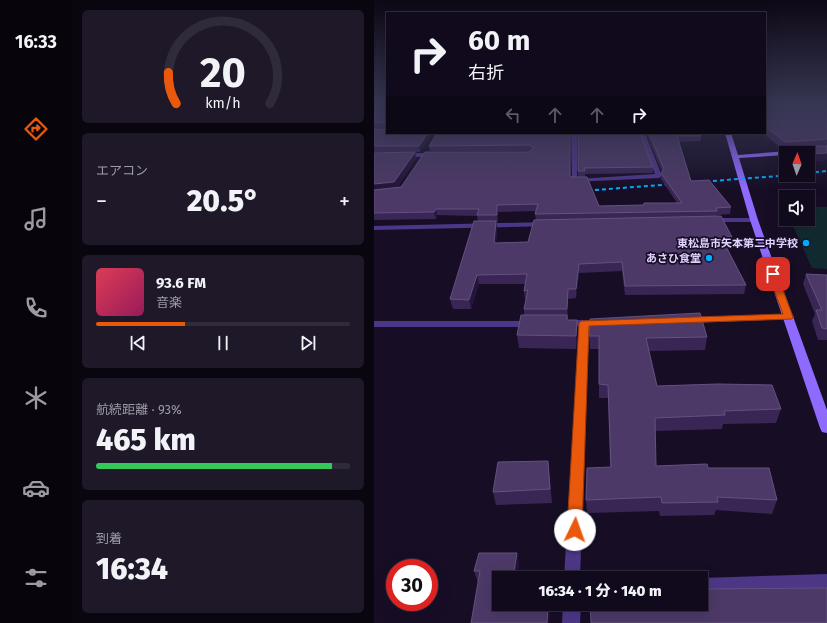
<!DOCTYPE html>
<html lang="ja">
<meta charset="utf-8">
<style>
:root{--surface:#110a1c;--page:#1e1829;--text:#f1f3f6;--muted:#9c9aa3;--line:#302b3b;--accent:#ea580c}
body{margin:0;font-family:"Fira Sans","Noto Sans JP",sans-serif;background:var(--page);color:var(--text);height:100vh;display:flex;flex-direction:column;font-size:15px;white-space:nowrap}
*{box-sizing:border-box;margin:0}
p{font-size:13px;color:var(--muted)}
.icon{flex:none;width:22px;height:22px;fill:none;stroke:currentColor;stroke-width:2;stroke-linecap:round;stroke-linejoin:round}
.map{position:relative;flex:1;overflow:hidden}
.drawer{display:flex;flex-direction:column;gap:10px;padding:10px;background:#09060f;width:302px}
.drawer>*{flex:none}
.guide{position:absolute;left:12px;top:12px;width:380px;height:122px;border-radius:0px;box-shadow:0 4px 16px #0002,0 0 0 1px var(--line);background:#110a1c;color:var(--text);overflow:hidden}
.needle{width:26px;rotate:2deg}
.fabs{position:absolute;left:405px;top:146px;display:grid;gap:8px}
.fabs a{display:grid;place-items:center;width:36px;height:36px;border-radius:0px;background:var(--surface);box-shadow:0 4px 16px #0002,0 0 0 1px var(--line);font-size:20px}
.speed{position:absolute;left:12px;top:559px;display:flex;gap:8px;font-size:20px;font-weight:700;text-align:center}
.speed>*{display:grid;place-content:center;width:52px;height:52px;border-radius:50%;background:var(--surface);box-shadow:0 4px 16px #0002,0 0 0 1px var(--line);line-height:1}
.speed .limit{border:6px solid #d22;background:#fff;color:#111}
.pin{position:absolute;display:grid;place-items:center;width:34px;height:34px;color:#fff;margin:-17px;border-radius:8px;box-shadow:0 2px 6px #0006}
.me{position:absolute;width:44px;margin:-22px;rotate:3deg;stroke-linejoin:round;filter:drop-shadow(0 0 3px #0008)}
.turn{display:flex;align-items:center;gap:14px;height:84px;padding:0 16px;font-size:18px}
.turn .icon{width:52px;height:52px;stroke-width:2.5}
.turn b{display:block;font-size:28px;line-height:34px}
.lanes{display:flex;align-items:center;height:38px;padding:0 16px;background:#0003;justify-content:center;gap:20px;direction:ltr}
.lanes .off{opacity:.35}
.big{font-size:30px;font-weight:800;line-height:1.1}
.drawer .tile{flex:1;display:flex;flex-direction:column;justify-content:center;gap:6px;min-width:0;padding:0 14px;border-radius:6px;background:var(--page)}
.drawer .dial{align-items:center;gap:0}
.dial svg{height:104px;overflow:visible;fill:none;stroke:var(--line);stroke-width:7;stroke-linecap:round;text-anchor:middle}
.dial text{fill:var(--text);stroke:none}
.song{display:flex;align-items:center;gap:12px}
.cover{width:48px;height:48px;border-radius:6px;background:linear-gradient(135deg,hsl(350 70% 55%),hsl(330 70% 35%))}
.played{height:4px;border-radius:2px;background:linear-gradient(90deg,var(--accent) 35%,var(--line) 35%)}
.keys{display:flex;justify-content:space-around;direction:ltr}
.heat{display:flex;justify-content:space-between;align-items:center;font-size:22px;direction:ltr}
.charge{height:6px;border-radius:3px;background:linear-gradient(90deg,#34c759 93%,var(--line) 0)}
.trip{position:absolute;left:118px;top:571px;width:216px;height:40px;border-radius:0px;background:var(--surface);box-shadow:0 4px 16px #0002,0 0 0 1px var(--line);font-weight:800;line-height:40px;text-align:center}
main{display:flex;flex:1;min-height:0}
.dock{display:flex;flex-direction:column;width:72px;justify-content:space-around;align-items:center;background:#07040b;color:var(--muted)}
.dock .icon{width:28px;height:28px}
.dock .selected{color:var(--accent)}
.dock b{font-size:18px;color:var(--text)}
.map>svg:first-child{display:block}
.green{fill:#112a30}
.lines{fill:none;stroke-linecap:round;stroke-linejoin:round}
.street{fill:#4c3787;fill-rule:evenodd}
.secondary{fill:#8f6aff;fill-rule:evenodd}
.rail{stroke:#00acfe;stroke-width:2;stroke-dasharray:4 3;stroke-linecap:butt}
.wall{fill:#3a2655;fill-rule:evenodd}
.shaded-wall{fill:#24153a}
.building{fill:#4c3967;stroke:#63517f}
.route{fill:#ea580c;stroke:#983908}
.poi-dot{fill:#00acfe;stroke:#170e26;stroke-width:1.5}
.labels{text-anchor:middle;dominant-baseline:central;stroke-width:3.5;stroke-linejoin:round;paint-order:stroke}
.poi-label{font-size:11px;font-weight:bold;fill:#e2d3ff;stroke:#170e26;text-anchor:end}
</style>
<main>
<nav class="dock">
<b>16:33</b>
<svg class="icon selected" aria-label="directions" viewBox="0 0 24 24"><path d="M12 3l9 9-9 9-9-9zM9 14v-3h6M13 9l2 2-2 2"/></svg>
<svg class="icon" aria-label="music" viewBox="0 0 24 24"><path d="M9 18V5l10-2v13"/><circle cx="6" cy="18" r="3"/><circle cx="16" cy="16" r="3"/></svg>
<svg class="icon" aria-label="phone" viewBox="0 0 24 24"><path d="M5 4h4l2 5-3 2q2 4 5 5l2-3 5 2v4C11 20 4 13 5 4z"/></svg>
<svg class="icon" aria-label="climate" viewBox="0 0 24 24"><path d="M12 3v18M4 7l16 10M4 17L20 7"/></svg>
<svg class="icon" aria-label="car" viewBox="0 0 24 24"><path d="M5 17H2v-5l4-1 3-4h7l3 4 3 1v5h-3M9 17h6M6 11h13"/><circle cx="7" cy="17" r="2"/><circle cx="17" cy="17" r="2"/></svg>
<svg class="icon" aria-label="filters" viewBox="0 0 24 24"><path d="M4 7h16M4 17h16"/><circle cx="9" cy="7" r="2"/><circle cx="15" cy="17" r="2"/></svg>
</nav>
<section class="drawer">
<div class="tile dial"><svg viewBox="0 0 100 80">
<path d="M14 69A42 42 0 1 1 86 69"/>
<path d="M14 69A42 42 0 0 1 8 45" stroke="#ea580c"/>
<text x="50" y="56" font-size="32" font-weight="700">20</text>
<text x="50" y="72" font-size="11">km/h</text>
</svg></div>
<div class="tile"><p>エアコン</p>
<div class="heat"><a>−</a><b class="big">20.5°</b><a>+</a></div>
</div>
<div class="tile">
<div class="song"><i class="cover"></i><div><b>93.6 FM</b><p>音楽</p></div></div>
<div class="played"></div>
<div class="keys"><svg class="icon" aria-label="previous" viewBox="0 0 24 24"><path d="M18 5L8 12l10 7zM5 5v14"/></svg><svg class="icon" aria-label="pause" viewBox="0 0 24 24"><path d="M8 5v14M16 5v14"/></svg><svg class="icon" aria-label="next" viewBox="0 0 24 24"><path d="M6 5l10 7-10 7zM19 5v14"/></svg></div>
</div>
<div class="tile"><p>航続距離 · 93%</p><b class="big">465 km</b><div class="charge"></div></div>
<div class="tile"><p>到着</p><b class="big">16:34</b></div>
</section>
<div class="map">
<svg width="453" height="623" viewBox="0 0 453 623">
<rect width="100%" height="100%" fill="#170e26"/>
<!-- green -->
<polygon class="green" points="434,207 453,207 453,269 438,268 416,219 434,219"/>
<g class="lines">
<!-- street -->
<g class="street">
<polygon points="197,133 203,133 203,179 281,174 265,133 271,133 288,176 285,178 198,182"/>
<polygon points="0,153 62,153 65,155 62,157 0,157"/>
<polygon points="333,218 380,218 384,220 380,222 333,222"/>
<polygon points="172,222 176,224 175,226 0,230 0,226"/>
<polygon points="415,314 419,315 420,317 419,319 316,323 311,320 316,317"/>
<polygon points="190,320 228,320 233,323 228,326 215,326 206,578 190,578 205,326 186,325 185,323"/>
<polygon points="0,321 158,321 163,324 158,327 0,327"/>
<polygon points="453,574 453,592 327,596 327,578"/>
<polygon points="189,604 207,604 206,623 188,623"/>
</g>
<!-- secondary -->
<polygon class="secondary" points="351,133 357,133 364,155 453,148 453,152 412,153 412,155 365,158 384,220 453,410 453,433 448,432 446,428 376,220"/>
<!-- rail -->
<g class="rail">
<polyline points="434,173 453,171"/>
<polyline points="325,182 417,175"/>
<polyline points="207,191 301,184"/>
</g>
</g>
<!-- wall -->
<g class="wall">
<rect x="0" y="102" width="13" height="26"/>
<polygon points="391,102 453,102 453,160 434,162 434,153 414,153 415,150 409,150 389,133 391,133"/>
<polygon points="0,129 12,129 13,133 58,133 46,152 0,152"/>
<path d="M196,133V176L198,177H204V133L279,167V173L211,174V177L225,206L270,205V203H303L287,179V173L288,172L272,133H325L327,136V141L305,142L317,181L357,207L356,214L343,215L342,216L358,237L356,245L352,246L372,285L370,294L251,295L248,271L205,273L202,298L194,299V319H193V320L203,333L202,349L145,348L143,335L150,315V309L152,300H151L150,291L151,284H105L97,309H79L76,299L104,221L103,216L63,215L62,219L0,220V153L42,158L23,188L27,187L155,152L156,151H56L55,146ZM162,211L161,214L162,220L154,242L122,243L123,229L122,222H124V212Z"/>
<polygon points="432,274 453,275 453,340 444,340 438,321 441,314 429,284"/>
<polygon points="215,336 333,337 331,350 275,351 283,386 407,409 402,423 349,424 348,429 281,431 282,466 334,468 403,500 398,514 342,510 340,515 286,516 285,511 213,513 212,500 236,467 234,398 225,398 225,349 216,349"/>
<polygon points="174,461 178,503 122,505 119,492"/>
<polygon points="145,564 125,578 104,583 100,571"/>
</g>
<!-- shaded-wall -->
<g class="shaded-wall">
<polygon points="54,133 58,133 46,152 45,146"/>
<polygon points="41,152 42,158 22,189 0,190 0,184"/>
<polygon points="453,153 453,160 434,162 434,154"/>
<polygon points="123,205 124,212 124,222 123,215"/>
<polygon points="62,209 63,215 62,219 60,212"/>
<polygon points="122,221 123,229 121,252 120,243"/>
<polygon points="205,264 205,273 202,298 202,289"/>
<polygon points="103,275 105,284 97,309 95,300"/>
<polygon points="194,289 194,319 193,309"/>
<polygon points="203,320 203,333 202,349 202,336"/>
<polygon points="143,553 145,564 144,578 139,578"/>
<polygon points="174,604 177,604 175,623 173,623"/>
</g>
<!-- building -->
<g class="building">
<polygon points="0,102 13,102 13,127 12,122 0,123"/>
<polygon points="391,102 453,102 453,139 411,142 391,126"/>
<polygon points="13,128 13,133 54,133 45,146 0,146 0,129 12,129"/>
<polygon points="63,133 196,133 196,176 198,177 213,177 225,206 270,205 270,203 308,203 287,173 290,169 275,133 325,133 327,136 303,136 317,181 335,180 357,207 342,208 343,211 161,214 164,204 123,205 123,215 103,215 105,209 62,209 60,212 0,213 0,190 27,187 51,152 155,152 160,148 155,145 55,146"/>
<polygon points="204,133 266,133 279,167 210,168 211,171 204,171"/>
<polygon points="453,146 453,153 434,154 434,153 423,153 416,147"/>
<polygon points="41,152 20,182 0,184 0,153"/>
<polygon points="347,216 358,237 347,237 372,285 251,286 248,262 205,264 202,289 194,289 193,309 150,309 154,290 150,291 153,274 103,275 95,300 76,299 100,221 122,221 120,243 154,242 160,220"/>
<polygon points="432,274 453,275 453,329 448,328 442,310 448,310"/>
<polygon points="326,313 333,337 272,338 283,386 344,384 398,385 407,409 350,411 351,415 281,418 282,466 333,464 334,468 395,468 403,500 343,497 344,502 288,503 287,497 212,500 213,468 237,467 234,385 225,384 225,336 215,336 216,319"/>
<polygon points="147,315 193,315 193,320 203,320 202,336 143,335"/>
<polygon points="174,461 176,489 119,492 124,462"/>
<polygon points="105,553 143,553 139,578 125,578 125,604 174,604 173,623 97,623 106,571 100,571"/>
<polygon points="453,588 453,623 217,623 216,604 327,604 327,589"/>
</g>
<!-- sky -->
<linearGradient id="sky" x2="0" y2="1"><stop stop-color="#0d0815"/><stop offset="0.54" stop-color="#363652"/><stop offset="1" stop-color="#363652" stop-opacity="0"/></linearGradient>
<rect width="453" height="189" fill="url(#sky)"/>
<!-- route -->
<polygon class="route" points="399,271 403,274 419,317 418,319 215,326 208,530 206,535 201,537 196,535 193,530 205,323 207,321 409,314 394,274"/>
<!-- markers -->
<g class="poi-dot">
<circle cx="432" cy="243" r="4"/>
<circle cx="335" cy="258" r="4"/>
</g>
<g class="labels">
<!-- poi labels -->
<g class="poi-label">
<text x="424" y="243">東松島市矢本第二中学校</text>
<text x="327" y="258">あさひ食堂</text>
</g>
</g>
</svg>
<div class="fabs">
<a><svg class="needle" viewBox="-14 -14 28 28"><path d="M0-13l5 13h-10z" fill="#e53935"/><path d="M0 13l5-13h-10z" fill="#9c9aa3"/></svg></a>
<a><svg class="icon" aria-label="sound" viewBox="0 0 24 24"><path d="M4 9h4l5-4v14l-5-4H4zM17 9q2 3 0 6"/></svg></a>
</div>
<div class="speed"><div class="limit">30</div></div>
<div class="pin" style="left:399px;top:274px;background:#d93025"><svg class="icon" aria-label="arrive" viewBox="0 0 24 24"><path d="M6 21V4h12l-3 4 3 4H6"/></svg></div>
<svg class="me" style="left:201px;top:530px" viewBox="-20 -20 40 40"><circle r="19" fill="#fff"/><path d="M0-13L10 11 0 6-10 11z" fill="#ea580c"/></svg>
<div class="trip">16:34 · 1 分 · 140 m</div>
<div class="guide">
<div class="turn"><svg class="icon" aria-label="right" viewBox="0 0 24 24"><path d="M7 20v-9h11M14 6l5 5-5 5"/></svg><div><b>60 m</b>右折</div></div>
<div class="lanes"><svg class="icon off" aria-label="left" viewBox="0 0 24 24"><path d="M17 20v-9H6M10 6l-5 5 5 5"/></svg><svg class="icon off" aria-label="ahead" viewBox="0 0 24 24"><path d="M12 20V5M6 11l6-6 6 6"/></svg><svg class="icon off" aria-label="ahead" viewBox="0 0 24 24"><path d="M12 20V5M6 11l6-6 6 6"/></svg><svg class="icon" aria-label="right" viewBox="0 0 24 24"><path d="M7 20v-9h11M14 6l5 5-5 5"/></svg></div>
</div>
</div>
</main>
